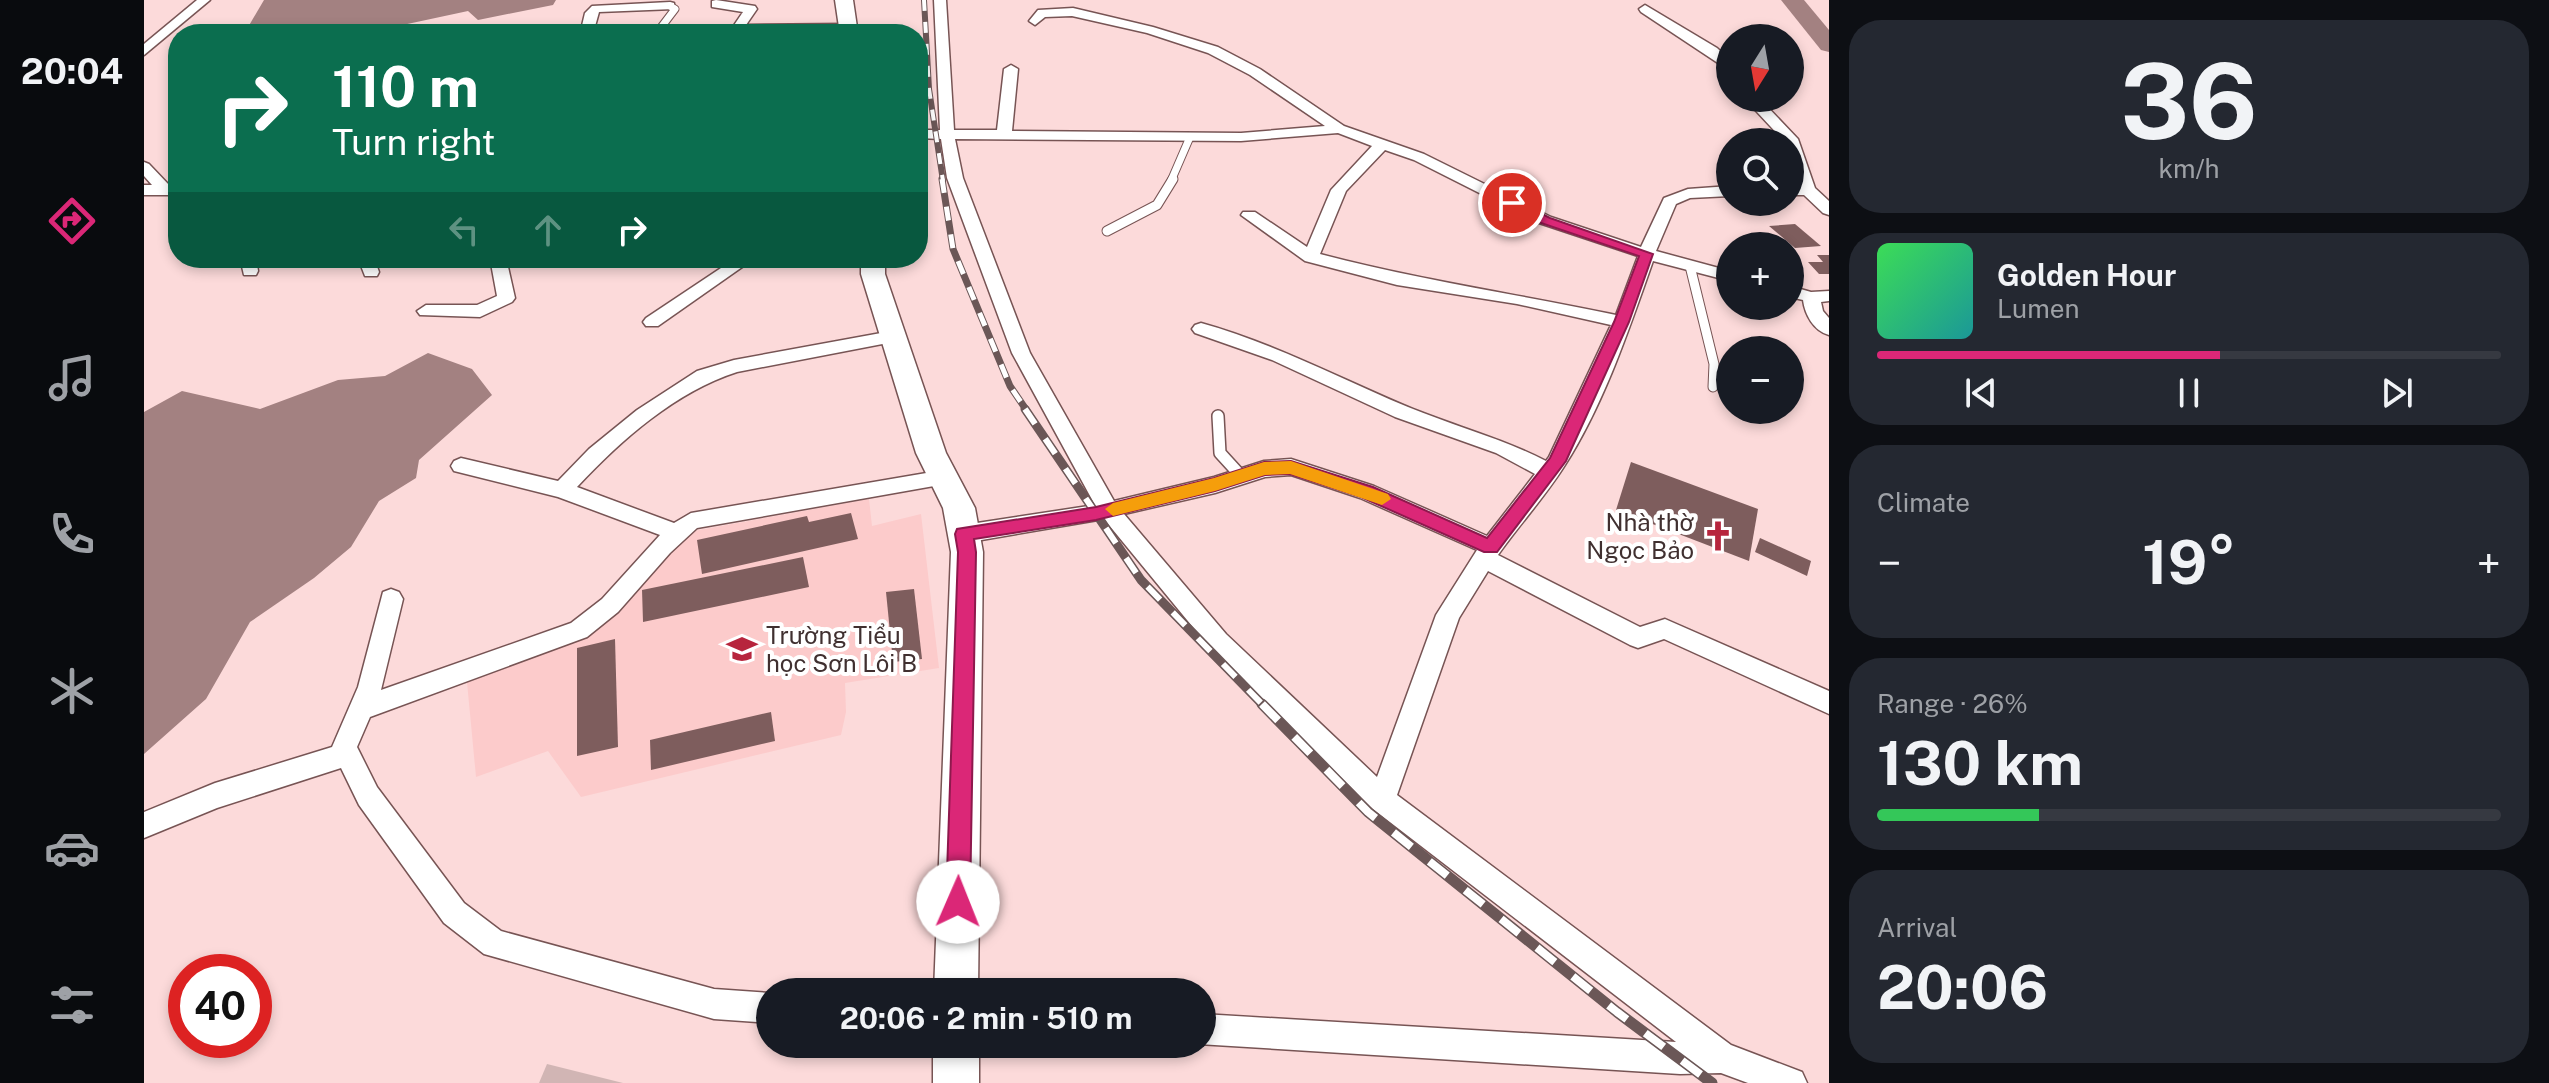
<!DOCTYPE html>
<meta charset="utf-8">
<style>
:root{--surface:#171b24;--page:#242831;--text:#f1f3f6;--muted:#9ea1a6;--line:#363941;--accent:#db2777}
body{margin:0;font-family:"Public Sans",sans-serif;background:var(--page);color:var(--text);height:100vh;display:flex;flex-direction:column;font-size:30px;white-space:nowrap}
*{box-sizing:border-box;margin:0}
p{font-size:26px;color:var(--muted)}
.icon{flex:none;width:44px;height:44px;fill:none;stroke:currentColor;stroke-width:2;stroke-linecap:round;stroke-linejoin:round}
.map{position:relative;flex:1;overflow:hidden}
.drawer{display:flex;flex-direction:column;gap:20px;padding:20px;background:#0d0f14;width:720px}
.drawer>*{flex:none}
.guide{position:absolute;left:24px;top:24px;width:760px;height:244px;border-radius:32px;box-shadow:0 4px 12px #0003;background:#0b6e4f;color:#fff;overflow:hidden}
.needle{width:52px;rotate:191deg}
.fabs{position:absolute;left:1572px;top:24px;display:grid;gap:16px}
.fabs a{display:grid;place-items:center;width:88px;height:88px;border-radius:50%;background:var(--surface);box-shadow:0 4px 12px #0003;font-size:40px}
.speed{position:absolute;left:24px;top:954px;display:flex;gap:16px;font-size:40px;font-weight:700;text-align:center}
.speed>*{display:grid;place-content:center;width:104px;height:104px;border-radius:50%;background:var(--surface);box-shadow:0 4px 12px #0003;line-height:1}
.speed .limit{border:12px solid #d22;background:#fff;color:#111}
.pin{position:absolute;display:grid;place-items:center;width:68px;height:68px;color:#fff;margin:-34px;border:4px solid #fff;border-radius:50%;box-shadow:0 2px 8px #0007}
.me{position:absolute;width:88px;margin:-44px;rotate:1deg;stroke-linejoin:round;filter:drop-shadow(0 0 6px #0008)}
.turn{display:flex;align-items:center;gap:28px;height:168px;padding:0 32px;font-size:36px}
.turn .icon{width:104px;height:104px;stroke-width:2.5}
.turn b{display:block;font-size:56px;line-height:68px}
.lanes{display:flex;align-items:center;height:76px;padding:0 32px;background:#0003;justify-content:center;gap:40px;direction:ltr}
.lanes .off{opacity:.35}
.big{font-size:60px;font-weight:700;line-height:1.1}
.drawer .tile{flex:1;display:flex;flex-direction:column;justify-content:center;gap:12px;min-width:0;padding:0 28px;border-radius:32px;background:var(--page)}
.drawer .dial{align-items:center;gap:0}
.dial b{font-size:104px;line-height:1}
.song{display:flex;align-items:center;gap:24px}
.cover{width:96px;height:96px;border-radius:12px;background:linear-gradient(135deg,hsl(130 70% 55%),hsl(180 70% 35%))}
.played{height:8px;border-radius:4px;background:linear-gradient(90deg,var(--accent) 55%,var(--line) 55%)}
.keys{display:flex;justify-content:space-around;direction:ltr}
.heat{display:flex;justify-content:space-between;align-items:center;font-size:44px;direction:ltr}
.charge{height:12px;border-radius:6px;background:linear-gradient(90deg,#34c759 26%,var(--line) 0)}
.trip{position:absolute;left:612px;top:978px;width:460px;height:80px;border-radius:40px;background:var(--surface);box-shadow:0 4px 12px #0003;font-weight:700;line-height:80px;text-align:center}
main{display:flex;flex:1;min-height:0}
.dock{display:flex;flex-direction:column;width:144px;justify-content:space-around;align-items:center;background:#090b0e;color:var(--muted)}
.dock .icon{width:56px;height:56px}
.dock .on{color:var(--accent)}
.dock b{font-size:36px;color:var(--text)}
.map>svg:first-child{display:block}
.built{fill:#fccbcb}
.green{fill:#d1b5b4}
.water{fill:#a38181}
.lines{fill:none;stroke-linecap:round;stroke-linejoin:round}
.river{fill:#a38181;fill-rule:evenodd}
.building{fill:#7e5d5d}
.lane-far2-casing{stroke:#775454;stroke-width:9}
.lane-far1-casing{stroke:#775454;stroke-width:11}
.lane-casing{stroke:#775454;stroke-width:14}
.street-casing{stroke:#775454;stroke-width:3}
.secondary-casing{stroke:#775454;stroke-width:3}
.lane-far2{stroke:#fff;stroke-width:7}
.lane-far1{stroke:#fff;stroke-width:9}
.lane{stroke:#fff;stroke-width:11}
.street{fill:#fff;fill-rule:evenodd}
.secondary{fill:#fff;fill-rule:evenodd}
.rail-far3-casing{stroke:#6b5757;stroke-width:6}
.rail-far2-casing{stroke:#6b5757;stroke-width:7}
.rail-far1-casing{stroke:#6b5757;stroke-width:9}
.rail-casing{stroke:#6b5757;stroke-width:11}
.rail-far3{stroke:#fff;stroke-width:4;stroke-dasharray:11;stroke-linecap:butt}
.rail-far2{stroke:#fff;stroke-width:5;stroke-dasharray:14;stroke-linecap:butt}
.rail-far1{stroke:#fff;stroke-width:6;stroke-dasharray:18;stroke-linecap:butt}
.rail{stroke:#fff;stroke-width:8;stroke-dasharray:23;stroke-linecap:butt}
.route{fill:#db2777;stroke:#8e194d;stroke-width:2}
.slow{fill:#f59e0b}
.labels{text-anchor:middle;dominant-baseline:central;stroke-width:8;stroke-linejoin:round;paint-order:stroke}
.poi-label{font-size:24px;fill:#403030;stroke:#fff;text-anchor:end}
</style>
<main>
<nav class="dock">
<b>20:04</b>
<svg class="icon on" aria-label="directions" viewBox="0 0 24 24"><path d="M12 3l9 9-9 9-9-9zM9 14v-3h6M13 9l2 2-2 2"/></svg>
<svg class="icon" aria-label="music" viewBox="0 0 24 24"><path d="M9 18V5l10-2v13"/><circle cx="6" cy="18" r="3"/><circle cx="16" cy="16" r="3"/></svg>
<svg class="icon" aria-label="phone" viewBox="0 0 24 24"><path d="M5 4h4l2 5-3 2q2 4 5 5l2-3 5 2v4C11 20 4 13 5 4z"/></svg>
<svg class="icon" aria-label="climate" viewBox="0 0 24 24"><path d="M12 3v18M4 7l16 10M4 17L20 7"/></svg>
<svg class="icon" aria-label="car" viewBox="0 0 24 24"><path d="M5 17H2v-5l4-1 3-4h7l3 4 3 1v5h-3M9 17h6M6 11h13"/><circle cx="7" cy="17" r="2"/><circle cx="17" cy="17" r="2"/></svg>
<svg class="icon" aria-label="filters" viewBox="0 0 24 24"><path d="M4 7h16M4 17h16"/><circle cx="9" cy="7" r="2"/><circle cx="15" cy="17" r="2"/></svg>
</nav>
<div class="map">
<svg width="1685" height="1083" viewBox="0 0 1685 1083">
<rect width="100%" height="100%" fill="#fcdada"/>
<!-- built -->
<polygon class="built" points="725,499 728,526 777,514 795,668 701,683 702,712 697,735 437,797 404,751 332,777 323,682 448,629 544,532"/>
<!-- green -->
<polygon class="green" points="403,1064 479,1083 395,1083"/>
<!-- water -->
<g class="water">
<polygon points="120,0 412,0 409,5 334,20 324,11 254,26 259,34 100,34"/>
<polygon points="284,353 328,369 348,395 275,460 272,478 235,501 207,547 170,578 106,622 62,699 0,754 0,412 38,391 116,409 194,380 241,376"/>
</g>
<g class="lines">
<!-- river -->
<polygon class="river" points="1637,0 1660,0 1685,30 1685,52 1677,50"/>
</g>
<!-- building -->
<g class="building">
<polygon points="1651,224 1677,246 1651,248 1625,226"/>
<polygon points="1673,255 1685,255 1685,274 1675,274 1664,262 1679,262"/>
<polygon points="1487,462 1614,509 1605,561 1472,510"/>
<polygon points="707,513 714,539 558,574 553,540 663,516 665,522"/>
<polygon points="1616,538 1667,561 1663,576 1611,552"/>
<polygon points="659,557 665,587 499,622 498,590"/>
<polygon points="770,589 778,659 749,662 742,592"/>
<polygon points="471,639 474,747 433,756 433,648"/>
<polygon points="627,712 631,741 507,770 506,740"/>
</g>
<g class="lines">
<!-- lane-far2 casing -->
<g class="lane-far2-casing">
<g id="lane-far2">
<polyline points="512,34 531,9 526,6"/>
<polyline points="1027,181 1046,137"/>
</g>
</g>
<!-- lane-far1 casing -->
<g class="lane-far1-casing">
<g id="lane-far1">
<polyline points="963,231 1013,205 1029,179"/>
<polyline points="1546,266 1570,364 1569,387"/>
</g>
</g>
<!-- lane casing -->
<g class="lane-casing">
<polyline id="lane" points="1074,416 1076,453 1097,476"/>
</g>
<!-- street casing -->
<g class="street-casing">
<g id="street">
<polygon points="53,0 66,0 0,55 0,44"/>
<polygon points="572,0 611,6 613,9 602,25 704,24 710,28 704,32 584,34 599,12 568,7 568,1"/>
<path d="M790,0H802L810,130H853L860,69L867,65L874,69L868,131L1097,133L1181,126L1106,75L1064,53L1003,33L928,16L901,17L891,25L885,21L894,10L929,8L1009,27L1074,47L1116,69L1200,126L1280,154L1407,217L1497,247L1520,198L1544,189L1586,186V196L1546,198L1532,204L1512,251L1586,271V281L1509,261C1485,329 1460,404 1421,465C1401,497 1375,525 1354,555L1496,627L1521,619L1685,691V714L1520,639L1494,648L1486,645L1344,571L1315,618L1253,795L1587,1045L1658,1072L1663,1083H1604L1577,1073L1536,1074L1054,1044H1058V1014L1532,1042L1229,809L1066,648L960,519L820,543L812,540L809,534L812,528L820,525L951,505L868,353L803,178L797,139L774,138V130H796ZM1194,133L1228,146L1187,190L1163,247L1111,212H1099L1097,215L1161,261L1253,285L1373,304L1467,325L1405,457L1402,461C1357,438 1310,426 1264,407C1195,378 1129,343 1057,323L1051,325L1048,329L1051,333L1128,360L1251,417L1352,453L1391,474L1343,536L1230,486L1147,459L1120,461L1070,477L970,501L886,353L819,178L811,139L1097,141ZM1241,150L1270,160L1395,223L1494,256L1472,315C1373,294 1274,280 1176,254L1202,191ZM1147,475L1216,498L1333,550L1292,615L1233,777L1082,634L980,514L1071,493L1121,477Z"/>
<polygon points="526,2 530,3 530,9 455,12 450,30 514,27 520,31 518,34 436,34 441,13 448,6"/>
<polygon points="1501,5 1573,48 1586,60 1586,71 1497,12 1495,9"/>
<polygon points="1600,98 1615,98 1654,139 1671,188 1685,201 1685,215 1679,213 1660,195 1646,195 1646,185 1655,185 1646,158 1646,142 1641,142"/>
<polygon points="0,162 5,164 25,185 34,185 34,195 0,195 0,185 8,185 0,176"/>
<polygon points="96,258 112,258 114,271 112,275 100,275"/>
<polygon points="214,258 230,258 235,272 233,276 221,276"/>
<polygon points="346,258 362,258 371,298 368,302 336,317 276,315 273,311 282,305 333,305 353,296"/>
<polygon points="592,258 611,258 514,326 502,326 499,322 502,318"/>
<path d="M1646,286L1667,292L1685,291V301L1677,302L1679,311L1685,318V335C1670,331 1661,315 1659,300L1646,297Z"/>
<path d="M748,331L754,333L757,337L754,341L593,372C531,392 477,440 433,487L530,523L547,513L800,470L807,473L810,478L807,483L553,528L526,553L474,612L443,637L226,717L213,747L233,787L320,903L357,931L570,989L626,993V1023L570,1019L340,954L300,923L215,805L197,768L73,808L0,838V812L71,783L188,747L214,687L239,592L247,589L255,592L259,599L237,690L427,623L458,599L516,535L414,497L310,471L307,466L310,461L317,458L414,481L445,449L493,410L553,371L590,360Z"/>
</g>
</g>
<!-- secondary casing -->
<g class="secondary-casing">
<g id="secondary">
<polygon points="691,0 709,0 714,34 696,34"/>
<polygon points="717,258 741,258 741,274 802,453 831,508 839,552 834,992 790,992 807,552 799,508 772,453 717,274"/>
<rect x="789" y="1044" width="46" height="39"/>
</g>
</g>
<!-- lane-far2 -->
<use href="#lane-far2" class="lane-far2"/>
<!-- lane-far1 -->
<use href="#lane-far1" class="lane-far1"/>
<!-- lane -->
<use href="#lane" class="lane"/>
<!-- street -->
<use href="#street" class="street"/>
<!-- secondary -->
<use href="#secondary" class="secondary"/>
<!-- rail-far3 casing -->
<g class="rail-far3-casing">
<polyline id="rail-far3" points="780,0 785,89 799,181"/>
</g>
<!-- rail-far2 casing -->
<g class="rail-far2-casing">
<polyline id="rail-far2" points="798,179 809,249 866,386 883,411"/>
</g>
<!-- rail-far1 casing -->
<g class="rail-far1-casing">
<polyline id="rail-far1" points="881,409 997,580 1120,706"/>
</g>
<!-- rail casing -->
<g class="rail-casing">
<polyline id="rail" points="1118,704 1224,812 1473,1012 1568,1083"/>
</g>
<!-- rail-far3 -->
<use href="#rail-far3" class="rail-far3"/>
<!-- rail-far2 -->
<use href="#rail-far2" class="rail-far2"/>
<!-- rail-far1 -->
<use href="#rail-far1" class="rail-far1"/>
<!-- rail -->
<use href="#rail" class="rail"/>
</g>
<!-- route -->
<polygon class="route" points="1368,199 1406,218 1509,254 1485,322 1422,461 1353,552 1340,552 1217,497 1146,474 1121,475 1071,491 952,520 830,539 832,552 826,902 822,910 814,914 805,910 802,902 814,552 811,534 813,529 952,507 1070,478 1120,462 1147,461 1229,487 1343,538 1406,458 1470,322 1495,256 1397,223 1364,206 1362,203"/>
<!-- slow -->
<polygon class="slow" points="1147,461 1244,494 1247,499 1238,505 1146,474 1121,475 1071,491 969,516 961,509 969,503 1070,478 1120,462"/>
<!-- icons -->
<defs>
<g id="church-bare" transform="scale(2.4)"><path d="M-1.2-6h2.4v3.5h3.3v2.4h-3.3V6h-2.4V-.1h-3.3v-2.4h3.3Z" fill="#b7253d" stroke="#fff" stroke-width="2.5" paint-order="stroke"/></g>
<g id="school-bare" transform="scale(2.4)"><path d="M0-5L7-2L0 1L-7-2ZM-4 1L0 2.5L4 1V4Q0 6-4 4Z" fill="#b7253d" stroke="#fff" stroke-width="2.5" paint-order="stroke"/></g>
</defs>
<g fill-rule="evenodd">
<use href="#church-bare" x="1574" y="536"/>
<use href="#school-bare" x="598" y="649"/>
</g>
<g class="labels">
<!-- poi labels -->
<g class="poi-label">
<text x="1550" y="522">Nhà thờ<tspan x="1550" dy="28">Ngọc Bảo</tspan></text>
<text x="622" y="635" text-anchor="start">Trường Tiểu<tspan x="622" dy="28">học Sơn Lôi B</tspan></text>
</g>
</g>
</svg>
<div class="fabs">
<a><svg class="needle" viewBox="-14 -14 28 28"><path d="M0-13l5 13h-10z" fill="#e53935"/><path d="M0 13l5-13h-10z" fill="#9ea1a6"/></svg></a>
<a><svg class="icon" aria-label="search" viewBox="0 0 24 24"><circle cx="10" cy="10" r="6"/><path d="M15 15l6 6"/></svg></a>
<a>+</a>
<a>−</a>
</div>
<div class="speed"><div class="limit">40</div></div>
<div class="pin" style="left:1368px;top:203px;background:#d93025"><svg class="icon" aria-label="arrive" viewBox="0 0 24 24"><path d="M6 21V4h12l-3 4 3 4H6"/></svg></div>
<svg class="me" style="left:814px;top:902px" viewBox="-20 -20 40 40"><circle r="19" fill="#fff"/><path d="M0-13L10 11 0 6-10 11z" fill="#db2777"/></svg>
<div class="trip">20:06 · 2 min · 510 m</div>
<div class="guide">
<div class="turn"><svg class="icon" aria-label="right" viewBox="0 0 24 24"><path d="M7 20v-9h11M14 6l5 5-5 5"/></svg><div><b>110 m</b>Turn right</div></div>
<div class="lanes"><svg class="icon off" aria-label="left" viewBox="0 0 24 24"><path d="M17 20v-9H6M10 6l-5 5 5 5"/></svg><svg class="icon off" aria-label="ahead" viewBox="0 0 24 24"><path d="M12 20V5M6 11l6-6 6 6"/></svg><svg class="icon" aria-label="right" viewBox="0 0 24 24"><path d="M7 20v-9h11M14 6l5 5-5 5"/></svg></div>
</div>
</div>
<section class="drawer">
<div class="tile dial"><b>36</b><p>km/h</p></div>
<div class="tile">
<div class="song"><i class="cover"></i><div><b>Golden Hour</b><p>Lumen</p></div></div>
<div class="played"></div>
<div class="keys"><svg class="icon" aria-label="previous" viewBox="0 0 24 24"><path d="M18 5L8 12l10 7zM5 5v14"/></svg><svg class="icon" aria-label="pause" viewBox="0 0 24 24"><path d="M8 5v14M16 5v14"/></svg><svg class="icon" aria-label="next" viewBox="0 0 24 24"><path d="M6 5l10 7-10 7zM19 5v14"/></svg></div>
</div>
<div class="tile"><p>Climate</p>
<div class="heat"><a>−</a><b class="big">19°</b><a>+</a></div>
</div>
<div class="tile"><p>Range · 26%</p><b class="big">130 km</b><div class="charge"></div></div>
<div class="tile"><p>Arrival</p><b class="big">20:06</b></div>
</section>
</main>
